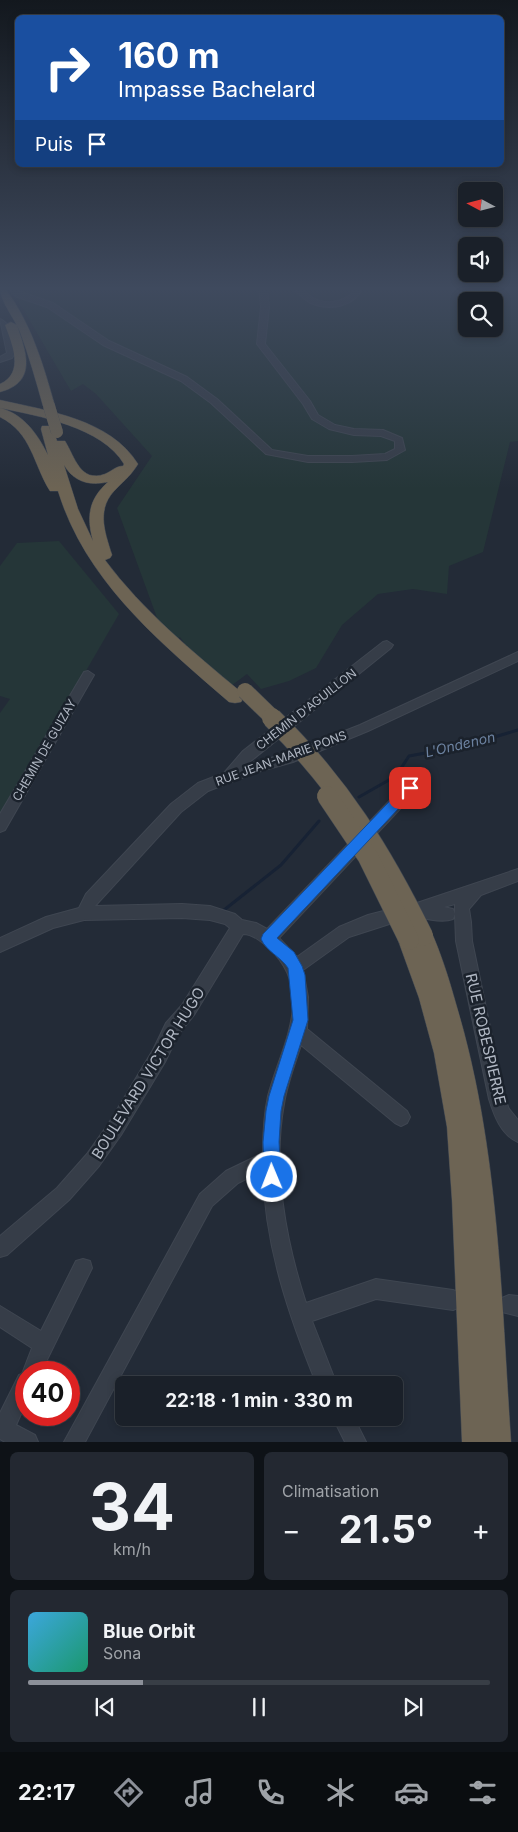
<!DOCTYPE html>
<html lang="fr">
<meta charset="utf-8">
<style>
:root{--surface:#1a2029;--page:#232831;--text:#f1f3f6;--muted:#9fa3a8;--line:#383e46;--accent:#8c9099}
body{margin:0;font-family:Inter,sans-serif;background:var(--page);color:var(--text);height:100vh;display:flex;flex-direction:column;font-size:19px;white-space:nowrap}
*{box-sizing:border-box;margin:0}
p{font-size:16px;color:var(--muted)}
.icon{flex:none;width:28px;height:28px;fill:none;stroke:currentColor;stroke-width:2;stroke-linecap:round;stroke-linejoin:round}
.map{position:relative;height:1442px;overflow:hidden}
.drawer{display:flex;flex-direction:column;gap:10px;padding:10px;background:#0e1217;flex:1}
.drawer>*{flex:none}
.guide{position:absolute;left:15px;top:15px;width:489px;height:152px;border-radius:8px;box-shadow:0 2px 8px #0003,0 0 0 1px var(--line);background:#1a4fa0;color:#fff;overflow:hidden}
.needle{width:32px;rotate:277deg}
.tools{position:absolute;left:458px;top:182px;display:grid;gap:10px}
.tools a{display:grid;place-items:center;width:45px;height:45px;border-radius:8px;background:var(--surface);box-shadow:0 2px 8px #0003,0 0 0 1px var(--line);font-size:25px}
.speed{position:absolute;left:15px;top:1361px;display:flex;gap:10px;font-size:25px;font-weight:700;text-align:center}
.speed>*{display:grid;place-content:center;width:65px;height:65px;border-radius:50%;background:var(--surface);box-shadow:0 2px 8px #0003,0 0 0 1px var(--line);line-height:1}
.speed .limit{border:8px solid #d22;background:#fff;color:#111}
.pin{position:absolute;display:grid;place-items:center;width:42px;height:42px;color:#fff;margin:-21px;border-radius:10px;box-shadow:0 2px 8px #0006}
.me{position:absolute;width:55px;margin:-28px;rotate:359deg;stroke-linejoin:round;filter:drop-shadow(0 0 4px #0008)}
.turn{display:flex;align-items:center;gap:18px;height:105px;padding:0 20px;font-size:22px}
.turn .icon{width:65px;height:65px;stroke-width:2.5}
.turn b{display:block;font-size:35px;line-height:42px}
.then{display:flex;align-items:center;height:48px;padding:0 20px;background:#0003;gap:10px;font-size:19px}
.big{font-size:38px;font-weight:700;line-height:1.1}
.drawer .tile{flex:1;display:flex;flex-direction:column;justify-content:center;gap:8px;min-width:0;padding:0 18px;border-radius:8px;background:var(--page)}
.drawer .dial{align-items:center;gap:0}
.dial b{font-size:65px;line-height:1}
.song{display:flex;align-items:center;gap:15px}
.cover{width:60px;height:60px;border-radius:8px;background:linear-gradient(135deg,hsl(200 70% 55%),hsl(160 70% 35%))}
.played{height:5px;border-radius:2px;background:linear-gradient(90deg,var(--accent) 25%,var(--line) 25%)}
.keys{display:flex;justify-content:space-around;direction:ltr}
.heat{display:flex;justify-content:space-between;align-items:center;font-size:28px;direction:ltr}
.drawer .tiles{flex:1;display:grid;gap:10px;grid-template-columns:1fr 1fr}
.tile:last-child{grid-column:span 2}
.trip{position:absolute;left:115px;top:1376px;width:288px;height:50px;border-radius:8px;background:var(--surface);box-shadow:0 2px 8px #0003,0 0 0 1px var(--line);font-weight:700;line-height:50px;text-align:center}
.tabs{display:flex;height:80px;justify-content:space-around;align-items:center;background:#0a0d10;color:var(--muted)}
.tabs .icon{width:35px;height:35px}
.tabs .selected{color:var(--accent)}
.tabs b{font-size:22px;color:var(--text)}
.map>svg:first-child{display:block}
.green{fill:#253638;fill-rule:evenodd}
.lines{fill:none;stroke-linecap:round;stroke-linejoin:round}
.stream{stroke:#172234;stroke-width:3}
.minor-casing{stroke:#3f4651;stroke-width:2}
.highway-casing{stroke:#414852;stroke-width:1}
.minor{fill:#363d48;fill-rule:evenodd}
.highway{fill:#6d6454;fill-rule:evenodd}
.highway-bridge-far2-casing{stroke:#414852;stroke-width:12;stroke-linecap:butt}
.highway-bridge-far1-casing{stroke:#414852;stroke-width:17;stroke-linecap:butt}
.highway-bridge-casing{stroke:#414852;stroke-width:21;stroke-linecap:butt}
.highway-bridge-far2{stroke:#6d6454;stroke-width:12}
.highway-bridge-far1{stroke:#6d6454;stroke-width:16}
.highway-bridge{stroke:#6d6454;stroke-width:20}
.route{fill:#1a73e8;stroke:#114b97}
.labels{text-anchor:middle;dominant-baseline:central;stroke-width:5;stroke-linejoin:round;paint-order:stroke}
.street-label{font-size:12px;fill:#b1b8c4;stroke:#1b222c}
.water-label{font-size:14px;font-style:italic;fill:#6c82a0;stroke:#1b222c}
.near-street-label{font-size:15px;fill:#b1b8c4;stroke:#1b222c}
</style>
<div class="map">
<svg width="518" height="1442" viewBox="0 0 518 1442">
<rect width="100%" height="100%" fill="#232b37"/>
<!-- green -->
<g class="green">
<path d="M84,287H518V441L510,442L483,552L449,566L447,594L413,589L378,594L342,625L316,668L289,681L261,689L247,674L220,694L180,637L168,648L117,508L152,456L96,394L83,384L71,391L13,292L83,289ZM466,301H494V329H466Z"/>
<polygon points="59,541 119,614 0,819 0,713 10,699 0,696 0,566 17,543"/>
</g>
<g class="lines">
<!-- stream -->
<g class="stream">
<polyline points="359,797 396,776 409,756 464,746 518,730"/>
<polyline points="224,910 281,865 319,821"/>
</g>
<!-- minor casing -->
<g class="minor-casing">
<g id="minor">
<polygon points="7,287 15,287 21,292 53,303 109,341 187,377 217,399 272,450 308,456 352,456 385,454 395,449 395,441 381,436 354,435 329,429 312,419 303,404 257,344 261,307 259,287 267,287 269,307 265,344 310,401 318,415 335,425 354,429 383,430 402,438 405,450 387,460 352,462 308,462 266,454 211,403 181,381 103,345 47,307 15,296"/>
<path d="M292,287H301C305,290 308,295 313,298C327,306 349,302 355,287H363C355,307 329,311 311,303C304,300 297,292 292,287Z"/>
<path d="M0,319C13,325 13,340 15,353L12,358L0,362V357L7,353Z"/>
<path d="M387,641L393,645L391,648L247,764L286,754L360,725L518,652V661L368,731L293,762L254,773L208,791L181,812L95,906L182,904L210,906L235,914L242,920L256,923L267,929L418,771L423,770L428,771L430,775L428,779L279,938L297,957L339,927L368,915L403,906L409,910L411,905L518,869V881L481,895L469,909L471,922L472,941L505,1099L509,1109L518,1120V1142C501,1135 494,1115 489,1099L456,941L455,914L453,919C443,923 419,919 410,913L408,918L349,937L303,970L308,997L307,1029L407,1111L410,1117L407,1123L401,1126L395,1123L301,1045C295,1064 287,1084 284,1104C272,1168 286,1242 306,1303L376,1279L453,1290L460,1293L463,1300L460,1307L453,1310L376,1299L312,1321L337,1385H317C289,1316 265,1247 263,1171L238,1183L212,1206L85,1442H64L200,1194L226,1171L263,1153C263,1134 264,1114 268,1096C281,1046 317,992 269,948C262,942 253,934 243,934L194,1015L178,1035L165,1062L121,1135L99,1166L69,1200L7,1255L0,1257V1236L57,1188L87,1154L109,1123L153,1050L166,1023L182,1005L230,928L225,924L210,920L182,918L84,920L53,928L0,952V938L46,917L79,908L86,894L171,804L198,783L224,773L243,751L383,642ZM455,904V914L453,909L444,907Z"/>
<polygon points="88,671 94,675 5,830 0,832 0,814 84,672"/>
<polygon points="83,1259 90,1261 92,1268 41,1372 26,1372 26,1403 16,1425 35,1435 38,1442 5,1442 0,1439 0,1413 19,1375 22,1374 32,1348 0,1327 0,1306 41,1331 76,1261"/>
<polygon points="509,1295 518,1296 518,1316 502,1312 499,1305 502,1298"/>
<polygon points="333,1418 354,1418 366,1442 345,1442"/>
</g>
</g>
<!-- highway casing -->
<g class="highway-casing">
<g id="highway">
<path d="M0,287H4C31,322 43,364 55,406L53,409L49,410L43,406C36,381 29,356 20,332C14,317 0,302 0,287Z"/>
<path d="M11,322L17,325C26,352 38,382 0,392V384C25,373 12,344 5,325Z"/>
<path d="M0,400C48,411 110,419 138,464C132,474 125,480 117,488C96,508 104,530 112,555L110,558L105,560C143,611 192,651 241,692L244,697L241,702L235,703L229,702C160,642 86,582 58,491H50C33,464 32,433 0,417V408C24,414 38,435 48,455L41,429L42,426H52L57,441H65C75,457 80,483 105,474C112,471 116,466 123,466L124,464C102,427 39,416 0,408ZM64,465C74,482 89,486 108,482C89,499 86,516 93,541L78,509Z"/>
<path d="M423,926L430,929C441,953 449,979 456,1004C499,1146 501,1295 511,1442H462L452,1200L447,1127L434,1053L419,998L398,940L402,933L409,930L414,932L416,929Z"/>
</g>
</g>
<!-- minor -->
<use href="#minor" class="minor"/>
<!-- highway -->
<use href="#highway" class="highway"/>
<!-- highway-bridge-far2 casing -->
<g class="highway-bridge-far2-casing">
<polyline id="highway-bridge-far2" points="49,406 57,432"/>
</g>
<!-- highway-bridge-far1 casing -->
<g class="highway-bridge-far1-casing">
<polyline id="highway-bridge-far1" points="245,691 274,719"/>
</g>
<!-- highway-bridge casing -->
<g class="highway-bridge-casing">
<g id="highway-bridge">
<path d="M272,718C339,784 382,852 423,936"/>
<polyline points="327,796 368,857 409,940"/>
</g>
</g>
<!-- highway-bridge-far2 -->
<use href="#highway-bridge-far2" class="highway-bridge-far2"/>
<!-- highway-bridge-far1 -->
<use href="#highway-bridge-far1" class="highway-bridge-far1"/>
<!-- highway-bridge -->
<use href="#highway-bridge" class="highway-bridge"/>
</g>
<!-- sky -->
<linearGradient id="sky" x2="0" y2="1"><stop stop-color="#13181e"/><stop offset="0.59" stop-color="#3f4a5e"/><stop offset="1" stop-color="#3f4a5e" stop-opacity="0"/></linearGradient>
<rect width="518" height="489" fill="url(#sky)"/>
<!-- route -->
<path class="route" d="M410,783L414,785L416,788L414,792L277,938L294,952L302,966L305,975L308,1020L284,1096L281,1111L279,1142L281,1177L278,1183L272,1185L267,1183L264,1177L263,1142L266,1111L269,1096L293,1020L288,968C281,957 266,951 261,939L263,934L405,785Z"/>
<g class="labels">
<!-- street labels -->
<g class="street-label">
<text transform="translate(306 709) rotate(-38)">CHEMIN D'AGUILLON</text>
<text transform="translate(44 750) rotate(-60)">CHEMIN DE GUIZAY</text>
<text transform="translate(281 758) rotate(-20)">RUE JEAN-MARIE PONS</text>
</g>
<!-- water labels -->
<g class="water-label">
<text transform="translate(460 744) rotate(-13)">L'Ondenon</text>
</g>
<!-- near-street labels -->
<g class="near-street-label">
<text transform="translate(486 1039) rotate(77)">RUE ROBESPIERRE</text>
<text transform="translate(148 1073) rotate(-58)">BOULEVARD VICTOR HUGO</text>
</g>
</g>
</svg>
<div class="tools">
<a><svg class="needle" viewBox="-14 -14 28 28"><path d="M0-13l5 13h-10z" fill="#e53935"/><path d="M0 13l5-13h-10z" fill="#9fa3a8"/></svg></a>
<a><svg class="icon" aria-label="sound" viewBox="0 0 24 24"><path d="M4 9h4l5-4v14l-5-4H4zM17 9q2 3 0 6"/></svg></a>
<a><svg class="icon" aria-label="search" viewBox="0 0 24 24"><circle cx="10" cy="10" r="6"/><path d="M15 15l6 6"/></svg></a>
</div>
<div class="speed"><div class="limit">40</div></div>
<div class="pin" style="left:410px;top:788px;background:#d93025"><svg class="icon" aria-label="arrive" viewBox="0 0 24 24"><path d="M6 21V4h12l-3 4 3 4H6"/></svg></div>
<svg class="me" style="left:272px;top:1177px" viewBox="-20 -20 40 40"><circle r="17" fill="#1a73e8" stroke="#fff" stroke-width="3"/><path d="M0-11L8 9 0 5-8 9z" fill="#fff"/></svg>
<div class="trip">22:18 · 1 min · 330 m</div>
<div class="guide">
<div class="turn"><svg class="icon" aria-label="right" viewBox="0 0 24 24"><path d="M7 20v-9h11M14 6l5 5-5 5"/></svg><div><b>160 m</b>Impasse Bachelard</div></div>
<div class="then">Puis<svg class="icon" aria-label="arrive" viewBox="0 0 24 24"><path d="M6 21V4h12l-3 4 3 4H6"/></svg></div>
</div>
</div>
<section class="drawer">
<div class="tiles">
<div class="tile dial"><b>34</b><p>km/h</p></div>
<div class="tile"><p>Climatisation</p>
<div class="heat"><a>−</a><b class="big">21.5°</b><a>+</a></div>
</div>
<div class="tile">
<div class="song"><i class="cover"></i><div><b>Blue Orbit</b><p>Sona</p></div></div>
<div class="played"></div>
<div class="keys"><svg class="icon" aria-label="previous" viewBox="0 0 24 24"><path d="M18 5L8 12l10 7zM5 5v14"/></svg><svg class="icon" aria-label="pause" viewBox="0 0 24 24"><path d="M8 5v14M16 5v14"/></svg><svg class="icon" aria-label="next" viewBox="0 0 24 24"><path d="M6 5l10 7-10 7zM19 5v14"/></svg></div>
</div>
</div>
</section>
<nav class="tabs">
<b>22:17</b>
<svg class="icon selected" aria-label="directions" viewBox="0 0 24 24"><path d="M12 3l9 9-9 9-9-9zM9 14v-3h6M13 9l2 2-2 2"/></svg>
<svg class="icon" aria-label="music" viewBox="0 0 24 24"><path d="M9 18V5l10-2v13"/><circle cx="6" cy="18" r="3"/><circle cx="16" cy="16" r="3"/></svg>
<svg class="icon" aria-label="phone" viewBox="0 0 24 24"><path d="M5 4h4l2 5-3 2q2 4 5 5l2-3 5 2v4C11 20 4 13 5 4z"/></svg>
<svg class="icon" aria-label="climate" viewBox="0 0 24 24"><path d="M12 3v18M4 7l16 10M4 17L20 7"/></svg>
<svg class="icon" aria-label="car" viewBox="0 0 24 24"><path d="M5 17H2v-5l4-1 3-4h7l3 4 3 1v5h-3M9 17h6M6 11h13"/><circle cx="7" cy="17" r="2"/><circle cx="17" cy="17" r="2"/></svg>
<svg class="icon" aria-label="filters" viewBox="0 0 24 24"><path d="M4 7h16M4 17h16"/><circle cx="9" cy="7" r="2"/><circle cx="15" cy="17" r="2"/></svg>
</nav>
